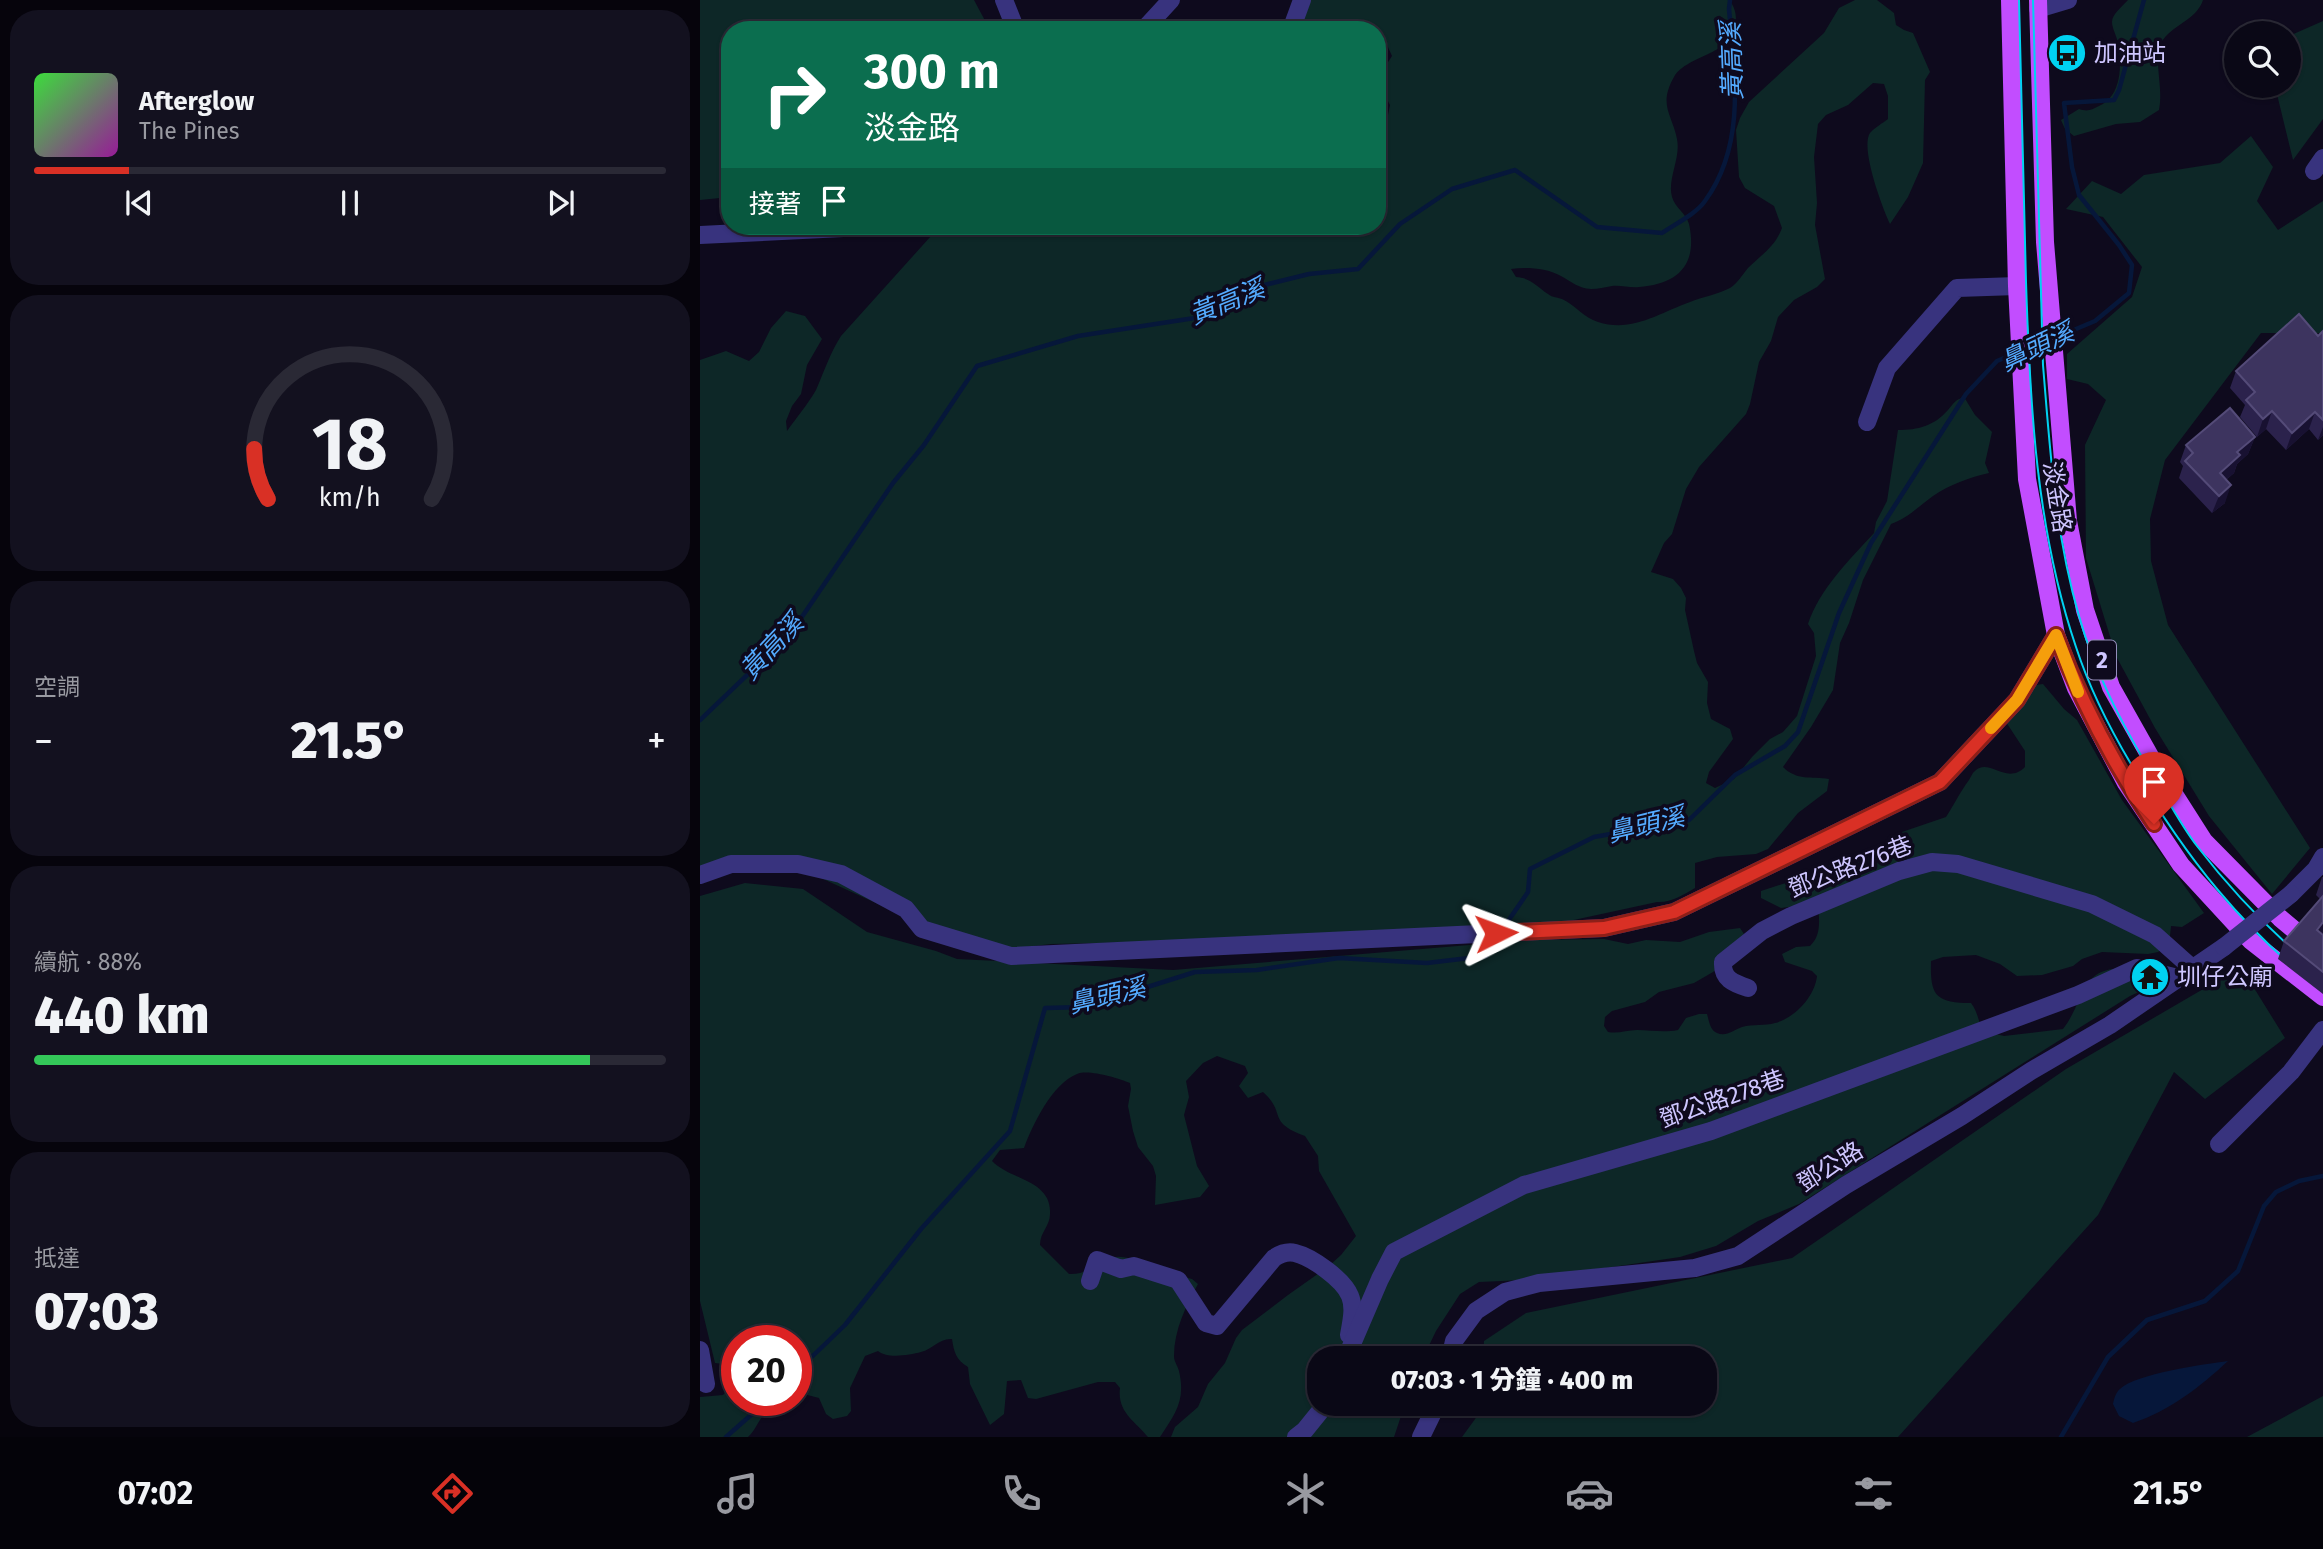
<!DOCTYPE html>
<html lang="zh-TW">
<meta charset="utf-8">
<style>
:root{--surface:#0a0816;--page:#13111f;--text:#f1f3f6;--muted:#999aa1;--line:#2a2935;--accent:#d93025}
body{margin:0;font-family:"Fira Sans","Noto Sans TC",sans-serif;background:var(--page);color:var(--text);height:100vh;display:flex;flex-direction:column;font-size:26px;white-space:nowrap}
*{box-sizing:border-box;margin:0}
p{font-size:23px;color:var(--muted)}
.icon{flex:none;width:38px;height:38px;fill:none;stroke:currentColor;stroke-width:2;stroke-linecap:round;stroke-linejoin:round}
.map{position:relative;flex:1;overflow:hidden}
.drawer{display:flex;flex-direction:column;gap:10px;padding:10px;background:#06040c;width:700px}
.drawer>*{flex:none}
.hud{position:absolute;left:21px;top:21px;width:665px;height:214px;border-radius:28px;box-shadow:0 2px 5px #0004,0 0 0 2px var(--line);background:#0b6e4f;color:#fff;overflow:hidden}
.tools{position:absolute;left:1524px;top:21px;display:grid;gap:14px}
.tools a{display:grid;place-items:center;width:77px;height:77px;border-radius:50%;background:var(--surface);box-shadow:0 2px 5px #0004,0 0 0 2px var(--line);font-size:35px}
.speed{position:absolute;left:21px;top:1325px;display:flex;gap:14px;font-size:35px;font-weight:700;text-align:center}
.speed>*{display:grid;place-content:center;width:91px;height:91px;border-radius:50%;background:var(--surface);box-shadow:0 2px 5px #0004,0 0 0 2px var(--line);line-height:1}
.speed .limit{border:10px solid #d22;background:#fff;color:#111}
.pin{position:absolute;display:grid;place-items:center;width:60px;height:60px;color:#fff;margin:-72px -30px;border-radius:50% 50% 50% 0;rotate:-45deg;box-shadow:0 0 7px #0007}
.pin .icon{rotate:45deg}
.me{position:absolute;width:77px;margin:-38px;rotate:87deg;stroke-linejoin:round;filter:drop-shadow(0 0 5px #0008)}
.turn{display:flex;align-items:center;gap:24px;height:147px;padding:0 28px;font-size:32px}
.turn .icon{width:91px;height:91px;stroke-width:2.5}
.turn b{display:block;font-size:49px;line-height:60px}
.then{display:flex;align-items:center;height:66px;padding:0 28px;background:#0003;gap:14px;font-size:26px}
.big{font-size:52px;font-weight:800;line-height:1.1}
.drawer .widget{flex:1;display:flex;flex-direction:column;justify-content:center;gap:10px;min-width:0;padding:0 24px;border-radius:28px;background:var(--page)}
.drawer .dial{align-items:center;gap:0}
.dial svg{height:182px;overflow:visible;fill:none;stroke:var(--line);stroke-width:7;stroke-linecap:round;text-anchor:middle}
.dial text{fill:var(--text);stroke:none}
.song{display:flex;align-items:center;gap:21px}
.cover{width:84px;height:84px;border-radius:10px;background:linear-gradient(135deg,hsl(120 70% 55%),hsl(300 70% 35%))}
.played{height:7px;border-radius:4px;background:linear-gradient(90deg,var(--accent) 15%,var(--line) 15%)}
.keys{display:flex;justify-content:space-around;direction:ltr}
.heat{display:flex;justify-content:space-between;align-items:center;font-size:38px;direction:ltr}
.charge{height:10px;border-radius:5px;background:linear-gradient(90deg,#34c759 88%,var(--line) 0)}
.trip{position:absolute;left:607px;top:1346px;width:410px;height:70px;border-radius:28px;background:var(--surface);box-shadow:0 2px 5px #0004,0 0 0 2px var(--line);font-weight:800;line-height:70px;text-align:center}
.tabs{display:flex;height:112px;justify-content:space-around;align-items:center;background:#040309;color:var(--muted)}
.tabs .icon{width:49px;height:49px}
.tabs .active{color:var(--accent)}
.tabs b{font-size:32px;color:var(--text)}
main{display:flex;flex:1;min-height:0}
.map>svg:first-child{display:block}
.green{fill:#0d2727}
.water{fill:#06173a}
.lines{fill:none;stroke-linecap:round;stroke-linejoin:round}
.stream{stroke:#06173a;stroke-width:4.5}
.minor{stroke:#38337e;stroke-width:18}
.major{stroke:#c24dff;stroke-width:18}
.tram{stroke:#00d2f1;stroke-width:2}
.minor-bridge{stroke:#38337e;stroke-width:18}
.wall{fill:#2b224c}
.shaded-wall{fill:#181131}
.building{fill:#3d345f;stroke:#544b78;stroke-width:2}
.route-casing{stroke:#8d1f18;stroke-width:18}
.route{stroke:#d93025;stroke-width:12}
.slow{stroke:#f59e0b;stroke-width:12}
.labels{text-anchor:middle;dominant-baseline:central;stroke-width:7;stroke-linejoin:round;paint-order:stroke}
.shield{fill:#0e0a1d;stroke:#948ebb;stroke-width:2}
.shield-label{font-size:23px;font-weight:bold;fill:#cec6ff}
.poi-label{font-size:24px;fill:#cec6ff;stroke:#0e0a1d;text-anchor:start}
.street-label{font-size:24px;fill:#cec6ff;stroke:#0e0a1d}
.water-label{font-size:26px;font-style:italic;fill:#54abff;stroke:#0e0a1d}
</style>
<main>
<section class="drawer">
<div class="widget">
<div class="song"><i class="cover"></i><div><b>Afterglow</b><p>The Pines</p></div></div>
<div class="played"></div>
<div class="keys"><svg class="icon" aria-label="previous" viewBox="0 0 24 24"><path d="M18 5L8 12l10 7zM5 5v14"/></svg><svg class="icon" aria-label="pause" viewBox="0 0 24 24"><path d="M8 5v14M16 5v14"/></svg><svg class="icon" aria-label="next" viewBox="0 0 24 24"><path d="M6 5l10 7-10 7zM19 5v14"/></svg></div>
</div>
<div class="widget dial"><svg viewBox="0 0 100 80">
<path d="M14 69A42 42 0 1 1 86 69"/>
<path d="M14 69A42 42 0 0 1 8 47" stroke="#d93025"/>
<text x="50" y="56" font-size="32" font-weight="700">18</text>
<text x="50" y="72" font-size="11">km/h</text>
</svg></div>
<div class="widget"><p>空調</p>
<div class="heat"><a>−</a><b class="big">21.5°</b><a>+</a></div>
</div>
<div class="widget"><p>續航 · 88%</p><b class="big">440 km</b><div class="charge"></div></div>
<div class="widget"><p>抵達</p><b class="big">07:03</b></div>
</section>
<div class="map">
<svg width="1623" height="1437" viewBox="0 0 1623 1437">
<rect width="100%" height="100%" fill="#0e0a1d"/>
<!-- green -->
<g class="green">
<polygon points="0,0 274,0 290,30 30,30 30,197 0,200"/>
<path d="M605,0H1029C1034,6 1036,12 1036,20C1039,54 987,54 974,77C958,105 972,114 977,139C981,158 967,179 972,197C975,208 986,213 989,224C998,265 978,284 939,287C930,288 921,285 912,286C905,287 898,289 891,289C878,288 872,282 861,276C846,268 827,267 811,269L816,277C831,278 836,286 848,294C853,298 857,297 862,299C875,305 884,318 898,322C932,333 959,313 990,302C1002,297 1019,294 1030,288C1038,283 1042,275 1048,268C1062,254 1075,247 1082,228L1074,206L1045,188L1039,177L1036,130L1040,118L1049,102L1124,33L1139,8L1155,0H1177L1194,13L1196,25L1204,30L1213,33L1230,72L1225,80L1223,163L1208,197L1190,224C1182,207 1160,148 1170,133C1174,128 1183,123 1188,119V96L1184,84L1173,83L1148,105L1126,115L1118,124L1114,157L1117,203L1115,225L1125,279L1117,287L1094,300L1078,317L1071,341L1059,362L1050,404L1046,414L999,467L986,489L972,534L964,543L951,572L973,579L981,588L986,598L985,610L994,651L997,663L1008,682L1007,703L1011,719L1030,729L1033,739L1009,772L1006,783L1015,788L1034,779L1052,757L1070,739L1083,732L1097,716L1116,656L1114,633L1108,624C1119,590 1150,559 1174,533L1176,522L1187,501L1198,430C1218,430 1234,426 1248,410C1254,403 1255,400 1264,397L1275,415L1292,432L1285,463L1289,473C1270,477 1249,485 1233,496C1219,506 1208,518 1191,524L1163,580L1149,623L1140,643L1133,690L1111,727L1083,767C1097,781 1111,776 1129,779L1127,791L1098,813L1068,849L1056,854L1017,857L995,863V888C983,895 971,903 957,902L804,935L351,944L317,948L268,945L99,868L0,873V360L26,351L49,361L59,352L71,328L86,311L105,316L122,339L107,365L101,394L92,406L86,421L87,431C97,417 108,404 116,390C124,372 130,353 141,336L240,226H677V119L688,115L690,105C676,77 674,83 692,56L687,45L677,44V30H595Z"/>
<path d="M1428,0H1503C1497,20 1471,25 1461,43C1453,58 1464,90 1459,110L1440,122L1416,124L1374,136L1365,129L1361,120L1379,109C1388,112 1391,110 1399,106C1422,96 1422,65 1418,43C1417,37 1412,28 1412,22C1412,14 1423,6 1428,0Z"/>
<polygon points="1623,21 1623,119 1593,160 1575,86 1589,86 1589,36"/>
<polygon points="1551,136 1573,167 1557,201 1578,230 1623,201 1623,333 1561,333 1465,460 1450,519 1451,561 1468,625 1610,848 1572,894 1509,816 1455,728 1416,656 1386,558 1385,445 1406,400 1388,384 1367,379 1367,354 1432,297 1442,267 1403,217 1366,209 1392,181 1421,194 1444,175 1520,163"/>
<path d="M1343,684L1364,709L1377,720L1422,800L1504,913L1482,927L1471,926L1470,936L1466,946L1458,952L1448,954L1402,952L1382,959L1373,966L1342,975L1317,976L1300,964L1276,955L1243,957L1231,961C1230,995 1235,1003 1271,1003C1278,1012 1278,1021 1283,1031L1304,1036L1363,1029C1375,1014 1379,995 1390,981C1397,970 1419,965 1430,972C1436,977 1438,984 1441,991L1430,996L1099,1204L1058,1221L1016,1246L980,1257L824,1280L779,1282L760,1294L736,1331L723,1358H620V1404H705L694,1437H471L475,1427L498,1407L508,1384L525,1363L536,1338L542,1330L588,1295L629,1266L641,1255L656,1236L619,1171L618,1156L605,1136C566,1122 587,1113 563,1092L548,1098L539,1086L548,1073L545,1066L517,1056L503,1063L486,1081L489,1097L484,1115L497,1166L509,1186L500,1197L455,1205L456,1176L453,1166L438,1147L433,1131L428,1106L431,1089L430,1083C418,1078 388,1069 377,1074C352,1084 333,1124 324,1148L300,1150L292,1161C310,1180 352,1180 350,1214C350,1226 340,1232 340,1245L369,1274C391,1275 398,1259 416,1257C433,1255 472,1274 492,1279L498,1284C486,1306 474,1330 474,1356C474,1362 478,1366 479,1371C486,1401 475,1414 460,1437H448C435,1421 417,1412 420,1388L415,1382H398L336,1399L328,1398L321,1380L307,1381L304,1414L290,1425L270,1384L268,1367C256,1360 254,1352 252,1339C239,1338 233,1349 221,1352C209,1355 188,1359 178,1351L165,1356L150,1388L151,1411L147,1416L133,1419L126,1414L119,1398L96,1392V1340H37V1400H80C75,1407 67,1410 62,1417C57,1424 55,1430 48,1437H0V1397L23,1395C35,1382 39,1365 15,1363L0,1301V896L45,883L103,889L167,932L236,951L257,959L473,970L829,940L904,939L928,944L946,940L980,942L1009,932L1040,928L1044,934L1020,966L1013,972L994,983L959,992L945,1002L912,1011L905,1017L904,1026L908,1032C918,1034 927,1030 937,1030C951,1030 963,1033 978,1030L986,1018L999,1014H1007C1009,1021 1010,1030 1017,1033C1026,1037 1034,1030 1042,1027C1053,1024 1065,1026 1075,1023C1095,1018 1115,996 1117,976L1112,971L1085,962L1082,954L1096,947L1110,946C1122,935 1119,919 1118,903L1081,908L1061,898V891L1110,875L1142,859L1185,844L1199,833L1246,817C1254,805 1260,792 1269,780C1271,777 1272,773 1275,771C1289,757 1306,786 1325,767V751L1306,722L1336,685Z"/>
<polygon points="1541,967 1585,1038 1505,1099 1474,1072 1398,1215 1198,1437 762,1437 778,1415 779,1404 1004,1404 1004,1358 783,1358 784,1341 826,1313 1092,1258 1366,1069"/>
<polygon points="1623,1396 1623,1437 1547,1437"/>
</g>
<!-- water -->
<path class="water" d="M1528,1361C1500,1387 1469,1411 1433,1423L1419,1416L1413,1404C1414,1399 1416,1392 1420,1389C1435,1374 1505,1364 1528,1361Z"/>
<g class="lines">
<!-- stream -->
<g class="stream">
<polyline points="1357,337 1395,321 1429,293 1432,265 1419,245 1379,195 1372,167 1364,103 1414,100 1419,90 1444,0"/>
<polyline points="1324,350 1349,340"/>
<path d="M0,720L91,633L193,483L224,445L277,366L378,336L501,317L536,292L609,274L658,269L700,224L752,189L815,170L897,227L962,233C975,224 996,214 1005,201C1046,145 1035,74 1029,9L1030,0"/>
<polyline points="804,927 828,892 830,869 894,837 989,820 1035,775 1085,746 1098,732 1139,613 1171,543 1266,394 1297,361 1316,353"/>
<polyline points="96,1372 145,1325 221,1229 310,1131 345,1008 384,1007 495,972 557,970 639,958 727,963 786,956 798,938"/>
<polyline points="26,1437 68,1400"/>
<polyline points="1361,1437 1408,1357 1447,1320 1505,1301 1538,1271 1564,1206 1576,1192 1599,1181 1623,1176"/>
</g>
<!-- minor -->
<g class="minor">
<polyline points="304,0 316,30"/>
<polyline points="1338,9 1368,0"/>
<polyline points="439,30 447,26 471,0"/>
<polyline points="591,30 602,0"/>
<polyline points="1614,171 1623,158"/>
<polyline points="0,235 184,226"/>
<polyline points="1167,422 1187,368 1257,288 1317,286"/>
<polyline points="0,875 31,864 98,864 141,874 206,909 222,929 311,956 904,928 974,912 1240,782 1317,700 1356,635"/>
<polyline points="1591,894 1616,869 1623,857"/>
<path d="M1048,988C1033,983 1022,979 1023,962L1062,931L1091,916L1199,871L1232,862L1258,864L1392,904L1455,935L1492,968"/>
<polyline points="1519,1144 1591,1072 1623,1030"/>
<path d="M390,1281L397,1260L421,1269L434,1266L478,1280L506,1323L517,1326L574,1258C580,1254 587,1251 595,1253C612,1257 644,1280 650,1296C655,1308 651,1323 649,1335"/>
<polyline points="0,1350 6,1384"/>
<polyline points="646,1358 680,1279 694,1252 824,1185 1011,1131 1378,995 1437,968 1478,978"/>
<polyline points="750,1358 754,1341 776,1311 805,1292 839,1283 995,1268 1038,1256 1146,1185 1262,1116 1331,1071 1410,1025 1524,947"/>
<polyline points="596,1437 605,1430 626,1404"/>
<polyline points="721,1437 737,1404"/>
</g>
<!-- major -->
<g class="major">
<polyline points="1310,0 1317,286 1327,479 1356,635 1376,688 1426,783 1481,865 1551,941 1623,997"/>
<polyline points="1338,0 1345,242 1368,521 1385,610 1411,687 1451,758 1504,841 1580,918 1599,934"/>
</g>
<!-- tram -->
<g class="tram">
<path d="M1319,0C1321,94 1323,188 1326,282C1330,405 1336,529 1376,647C1390,690 1411,731 1434,769C1485,856 1543,930 1623,991"/>
<path d="M1333,0L1343,365C1350,449 1355,534 1379,616C1395,673 1422,724 1452,774C1467,798 1480,824 1497,846C1533,893 1577,938 1623,975"/>
</g>
<!-- minor-bridge -->
<polyline class="minor-bridge" points="1524,947 1591,894"/>
</g>
<!-- wall -->
<g class="wall">
<polygon points="1623,331 1623,435 1618,440 1609,429 1586,450 1566,429 1557,437 1540,417 1545,405 1530,388 1536,371 1618,336"/>
<polygon points="1555,437 1548,454 1537,464 1534,473 1526,480 1525,503 1512,513 1479,478 1483,466 1480,462 1486,445"/>
<polygon points="1622,877 1623,877 1623,932 1622,934 1623,935 1623,994 1578,959 1584,941 1620,899 1616,895"/>
</g>
<!-- shaded-wall -->
<g class="shaded-wall">
<polygon points="1572,411 1566,429 1557,437 1563,419"/>
<polygon points="1615,412 1609,429 1586,450 1592,433"/>
<polygon points="1623,427 1623,435 1618,440"/>
<polygon points="1555,437 1548,454 1537,464 1534,473 1514,490 1520,473 1537,452"/>
<polygon points="1531,485 1525,503 1512,513 1519,496"/>
<polygon points="1623,922 1623,932 1610,947 1617,930"/>
</g>
<!-- building -->
<g class="building">
<polygon points="1599,314 1618,336 1623,331 1623,420 1615,412 1592,433 1572,411 1563,419 1546,400 1555,392 1536,371"/>
<polygon points="1530,408 1555,437 1537,452 1540,455 1520,473 1531,485 1519,496 1485,461 1493,453 1486,445"/>
<polygon points="1623,896 1623,922 1617,930 1623,935 1623,972 1584,941"/>
</g>
<g class="lines">
<!-- route casing -->
<g class="route-casing">
<path id="route" d="M796,933L904,928L974,912L1240,782L1317,700L1356,635C1381,702 1414,765 1454,824"/>
</g>
<!-- route -->
<use href="#route" class="route"/>
<!-- slow -->
<polyline class="slow" points="1291,728 1317,700 1356,635 1378,692"/>
</g>
<!-- icons -->
<defs>
<g id="bus-disc" transform="scale(2.0125)"><circle r="9.5" fill="#00d2f1" stroke="#0e0a1d"/><path d="M-5-6H5V4H4V6H2V4H-2V6H-4V4H-5ZM-3.5-4V0h7V-4ZM-3.5 1.2v1.5H-2V1.2ZM2 1.2v1.5H3.5V1.2Z" fill="#111"/></g>
<g id="temple-disc" transform="scale(2.0125)"><circle r="9.5" fill="#00d2f1" stroke="#0e0a1d"/><path d="M0-6L5-2H3V0L6.5 2.5H4V6H1.5V3h-3V6H-4V2.5H-6.5L-3 0V-2H-5Z" fill="#111"/></g>
</defs>
<g fill-rule="evenodd">
<use href="#bus-disc" x="1367" y="53"/>
<use href="#temple-disc" x="1450" y="977"/>
</g>
<g class="labels">
<!-- shield labels -->
<rect class="shield" x="1388" y="640.5" width="28" height="39" rx="5"/>
<g class="shield-label">
<text x="1402" y="660">2</text>
</g>
<!-- poi labels -->
<g class="poi-label">
<text x="1394" y="53">加油站</text>
<text x="1477" y="977">圳仔公廟</text>
</g>
<!-- street labels -->
<g class="street-label">
<text transform="translate(1357 497) rotate(81)">淡金路</text>
<text transform="translate(1150 867) rotate(-21)">鄧公路276巷</text>
<text transform="translate(1022 1099) rotate(-19)">鄧公路278巷</text>
<text transform="translate(1130 1167) rotate(-32)">鄧公路</text>
</g>
<!-- water labels -->
<g class="water-label">
<text transform="translate(1032 61) rotate(-92)">黃高溪</text>
<text transform="translate(527 302) rotate(-22)">黃高溪</text>
<text transform="translate(1337 347) rotate(-25)">鼻頭溪</text>
<text transform="translate(72 647) rotate(-47)">黃高溪</text>
<text transform="translate(946 825) rotate(-13)">鼻頭溪</text>
<text transform="translate(407 996) rotate(-13)">鼻頭溪</text>
</g>
</g>
</svg>
<div class="tools">
<a><svg class="icon" aria-label="search" viewBox="0 0 24 24"><circle cx="10" cy="10" r="6"/><path d="M15 15l6 6"/></svg></a>
</div>
<div class="speed"><div class="limit">20</div></div>
<div class="pin" style="left:1454px;top:824px;background:#d93025"><svg class="icon" aria-label="arrive" viewBox="0 0 24 24"><path d="M6 21V4h12l-3 4 3 4H6"/></svg></div>
<svg class="me" style="left:796px;top:933px" viewBox="-20 -20 40 40"><path d="M0-17L14 15 0 8-14 15z" fill="#d93025" stroke="#fff" stroke-width="4"/></svg>
<div class="trip">07:03 · 1 分鐘 · 400 m</div>
<div class="hud">
<div class="turn"><svg class="icon" aria-label="right" viewBox="0 0 24 24"><path d="M7 20v-9h11M14 6l5 5-5 5"/></svg><div><b>300 m</b>淡金路</div></div>
<div class="then">接著<svg class="icon" aria-label="arrive" viewBox="0 0 24 24"><path d="M6 21V4h12l-3 4 3 4H6"/></svg></div>
</div>
</div>
</main>
<nav class="tabs">
<b>07:02</b>
<svg class="icon active" aria-label="directions" viewBox="0 0 24 24"><path d="M12 3l9 9-9 9-9-9zM9 14v-3h6M13 9l2 2-2 2"/></svg>
<svg class="icon" aria-label="music" viewBox="0 0 24 24"><path d="M9 18V5l10-2v13"/><circle cx="6" cy="18" r="3"/><circle cx="16" cy="16" r="3"/></svg>
<svg class="icon" aria-label="phone" viewBox="0 0 24 24"><path d="M5 4h4l2 5-3 2q2 4 5 5l2-3 5 2v4C11 20 4 13 5 4z"/></svg>
<svg class="icon" aria-label="climate" viewBox="0 0 24 24"><path d="M12 3v18M4 7l16 10M4 17L20 7"/></svg>
<svg class="icon" aria-label="car" viewBox="0 0 24 24"><path d="M5 17H2v-5l4-1 3-4h7l3 4 3 1v5h-3M9 17h6M6 11h13"/><circle cx="7" cy="17" r="2"/><circle cx="17" cy="17" r="2"/></svg>
<svg class="icon" aria-label="filters" viewBox="0 0 24 24"><path d="M4 7h16M4 17h16"/><circle cx="9" cy="7" r="2"/><circle cx="15" cy="17" r="2"/></svg>
<b>21.5°</b>
</nav>
